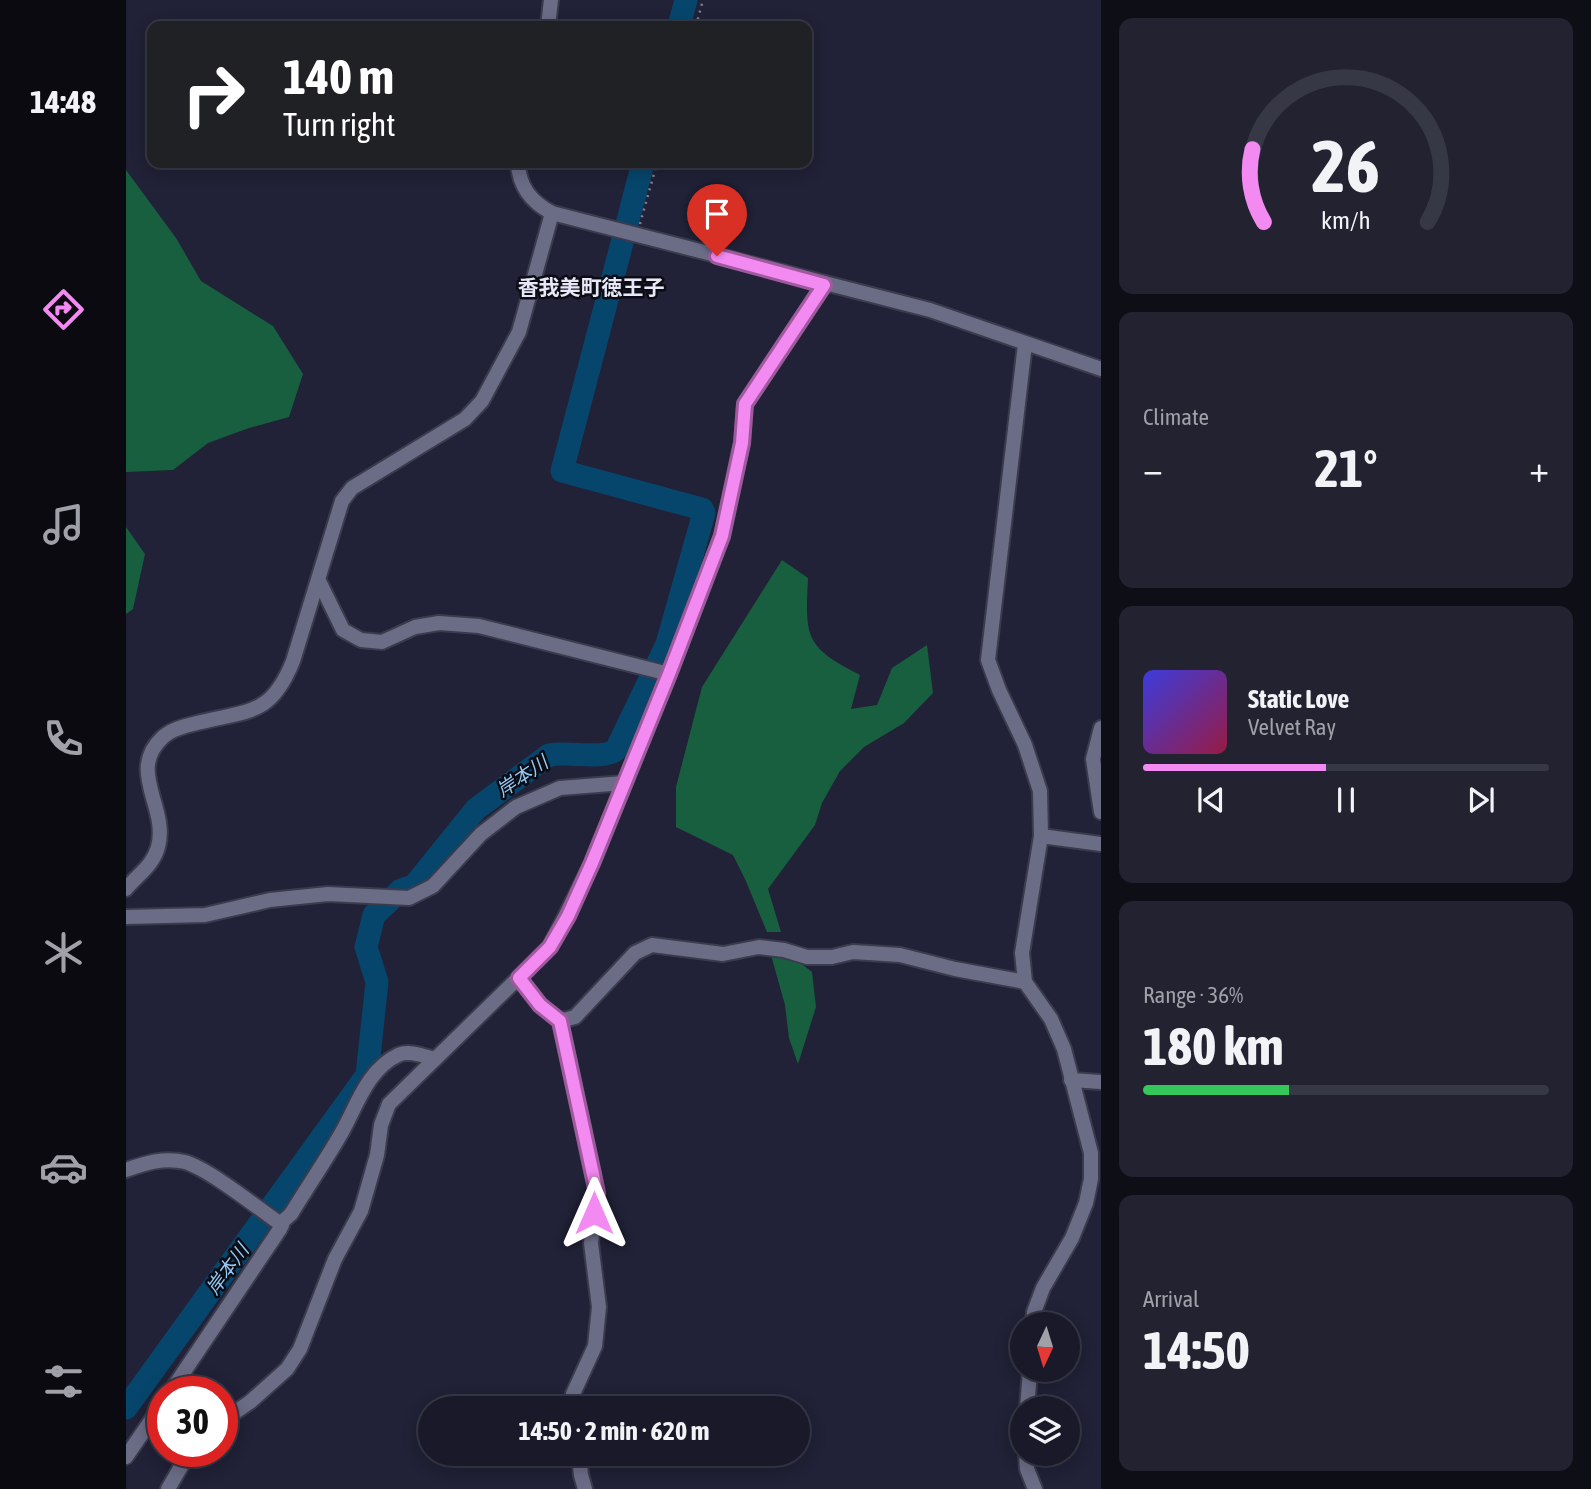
<!DOCTYPE html>
<meta charset="utf-8">
<style>
:root{--surface:#191929;--page:#222231;--text:#f1f3f6;--muted:#9fa0a8;--line:#373846;--accent:#f38af2}
body{margin:0;font-family:"Asap Condensed","Noto Sans JP",sans-serif;background:var(--page);color:var(--text);height:100vh;display:flex;flex-direction:column;font-size:26px;white-space:nowrap}
*{box-sizing:border-box;margin:0}
p{font-size:23px;color:var(--muted)}
.icon{flex:none;width:38px;height:38px;fill:none;stroke:currentColor;stroke-width:2;stroke-linecap:round;stroke-linejoin:round}
.map{position:relative;flex:1;overflow:hidden}
.side{display:flex;flex-direction:column;gap:18px;padding:18px;background:#0e0e17;width:490px}
.side>*{flex:none}
.guide{position:absolute;left:21px;top:21px;width:665px;height:147px;border-radius:14px;box-shadow:0 4px 18px #0003,0 0 0 2px var(--line);background:#202124;color:#fff;overflow:hidden}
.needle{width:46px;rotate:184deg}
.fabs{position:absolute;left:884px;top:1312px;display:grid;gap:14px}
.fabs a{display:grid;place-items:center;width:70px;height:70px;border-radius:50%;background:var(--surface);box-shadow:0 4px 18px #0003,0 0 0 2px var(--line);font-size:35px}
.speed{position:absolute;left:21px;top:1376px;display:flex;gap:14px;font-size:35px;font-weight:700;text-align:center}
.speed>*{display:grid;place-content:center;width:91px;height:91px;border-radius:50%;background:var(--surface);box-shadow:0 4px 18px #0003,0 0 0 2px var(--line);line-height:1}
.speed .limit{border:10px solid #d22;background:#fff;color:#111}
.pin{position:absolute;display:grid;place-items:center;width:60px;height:60px;color:#fff;margin:-72px -30px;border-radius:50% 50% 50% 0;rotate:-45deg;box-shadow:0 0 7px #0007}
.pin .icon{rotate:45deg}
.me{position:absolute;width:77px;margin:-38px;rotate:0deg;stroke-linejoin:round;filter:drop-shadow(0 0 5px #0008)}
.turn{display:flex;align-items:center;gap:24px;height:147px;padding:0 21px;font-size:32px}
.turn .icon{width:91px;height:91px;stroke-width:2.5}
.turn b{display:block;font-size:49px;line-height:60px}
.big{font-size:52px;font-weight:700;line-height:1.1}
.side .widget{flex:1;display:flex;flex-direction:column;justify-content:center;gap:10px;min-width:0;padding:0 24px;border-radius:14px;background:var(--page)}
.side .dial{align-items:center;gap:0}
.dial svg{height:182px;overflow:visible;fill:none;stroke:var(--line);stroke-width:7;stroke-linecap:round;text-anchor:middle}
.dial text{fill:var(--text);stroke:none}
.song{display:flex;align-items:center;gap:21px}
.cover{width:84px;height:84px;border-radius:10px;background:linear-gradient(135deg,hsl(240 70% 55%),hsl(340 70% 35%))}
.played{height:7px;border-radius:4px;background:linear-gradient(90deg,var(--accent) 45%,var(--line) 45%)}
.keys{display:flex;justify-content:space-around;direction:ltr}
.heat{display:flex;justify-content:space-between;align-items:center;font-size:38px;direction:ltr}
.charge{height:10px;border-radius:5px;background:linear-gradient(90deg,#34c759 36%,var(--line) 0)}
.trip{position:absolute;left:292px;top:1396px;width:392px;height:70px;border-radius:35px;background:var(--surface);box-shadow:0 4px 18px #0003,0 0 0 2px var(--line);font-weight:700;line-height:70px;text-align:center}
main{display:flex;flex:1;min-height:0}
.tab-bar{display:flex;flex-direction:column;width:126px;justify-content:space-around;align-items:center;background:#0a0a10;color:var(--muted)}
.tab-bar .icon{width:49px;height:49px}
.tab-bar .selected{color:var(--accent)}
.tab-bar b{font-size:32px;color:var(--text)}
.map>svg:first-child{display:block}
.forest{fill:#185f3f}
.lines{fill:none;stroke-linecap:round;stroke-linejoin:round}
.river{stroke:#07466c;stroke-width:23}
.street-casing{stroke:#3b3b4e;stroke-width:18}
.path{stroke:#808093;stroke-width:2.5;stroke-dasharray:2 5;stroke-linecap:butt}
.street{stroke:#6b6c86;stroke-width:14}
.route-casing{stroke:#9e5a9d;stroke-width:18}
.route{stroke:#f38af2;stroke-width:12}
.labels{text-anchor:middle;dominant-baseline:central;stroke-width:5;stroke-linejoin:round;paint-order:stroke}
.water-label{font-size:19px;font-style:italic;fill:#94caf5;stroke:#0c0c15}
.quarter-label{font-size:21px;font-weight:bold;fill:#e7e8f7;stroke:#0c0c15}
</style>
<main>
<nav class="tab-bar">
<b>14:48</b>
<svg class="icon selected" aria-label="directions" viewBox="0 0 24 24"><path d="M12 3l9 9-9 9-9-9zM9 14v-3h6M13 9l2 2-2 2"/></svg>
<svg class="icon" aria-label="music" viewBox="0 0 24 24"><path d="M9 18V5l10-2v13"/><circle cx="6" cy="18" r="3"/><circle cx="16" cy="16" r="3"/></svg>
<svg class="icon" aria-label="phone" viewBox="0 0 24 24"><path d="M5 4h4l2 5-3 2q2 4 5 5l2-3 5 2v4C11 20 4 13 5 4z"/></svg>
<svg class="icon" aria-label="climate" viewBox="0 0 24 24"><path d="M12 3v18M4 7l16 10M4 17L20 7"/></svg>
<svg class="icon" aria-label="car" viewBox="0 0 24 24"><path d="M5 17H2v-5l4-1 3-4h7l3 4 3 1v5h-3M9 17h6M6 11h13"/><circle cx="7" cy="17" r="2"/><circle cx="17" cy="17" r="2"/></svg>
<svg class="icon" aria-label="filters" viewBox="0 0 24 24"><path d="M4 7h16M4 17h16"/><circle cx="9" cy="7" r="2"/><circle cx="15" cy="17" r="2"/></svg>
</nav>
<div class="map">
<svg width="975" height="1489" viewBox="0 0 975 1489">
<rect width="100%" height="100%" fill="#212137"/>
<!-- forest -->
<g class="forest">
<polygon points="0,170 50,238 75,281 147,326 177,374 163,417 123,428 82,443 47,470 0,472"/>
<polygon points="0,527 19,554 7,609 0,614"/>
<path d="M656,560L682,578C679,638 679,647 734,675L725,709L751,705L766,668L801,645L807,693L778,723L738,747L714,771L696,803L689,825L642,889L655,932H641L619,879L607,855L550,827V787L576,687Z"/>
<polygon points="645,955 668,958 686,972 690,1007 672,1064 663,1038 659,1005"/>
</g>
<g class="lines">
<!-- river -->
<g class="river">
<polyline points="553,26 560,0"/>
<path d="M0,1408L241,1075L251,982L240,947L248,915L275,890L288,886L350,809L423,755C442,751 476,760 490,750L541,644L578,513L576,509L436,471L517,163"/>
</g>
<!-- street casing -->
<g class="street-casing">
<g id="street">
<polyline points="422,26 425,0"/>
<path d="M392,163C393,187 405,202 426,213L804,310L975,369"/>
<polyline points="899,344 862,660 873,690 899,745 914,791 915,836 896,953 899,982 925,1019 938,1049 965,1153 965,1179 960,1203 946,1238 917,1288 908,1312 907,1325"/>
<polyline points="193,581 217,630 235,640 256,642 289,627 313,623 353,626 543,674"/>
<polyline points="975,728 967,759 975,812"/>
<polyline points="915,836 975,844"/>
<path d="M0,889C11,875 27,866 32,847C43,807 0,771 37,737C46,729 59,726 71,723C123,710 145,716 167,661L216,501L226,488L339,419L356,401L393,332L426,213"/>
<polyline points="0,917 79,915 144,900 202,894 283,898 307,886 355,834 390,807 434,788 498,783"/>
<polyline points="393,978 414,1005 434,1021 449,1017 509,953 526,945 597,954 633,947 658,950 681,957 706,957 727,952 774,955 829,969 899,982"/>
<polyline points="434,1021 471,1193 465,1243 473,1307 469,1346 447,1394 446,1409"/>
<polyline points="945,1080 975,1082"/>
<path d="M0,1170C19,1163 38,1157 59,1162C83,1169 133,1209 156,1225"/>
<path d="M45,1391L154,1229L157,1221L165,1214C182,1186 200,1160 216,1132C231,1105 242,1069 272,1055C284,1050 297,1056 309,1059"/>
<polyline points="901,1409 904,1370"/>
<polyline points="96,1421 124,1402 161,1369 174,1349 209,1259 235,1211 251,1155 255,1125 263,1104 424,947 466,863 543,674 596,536 616,443 619,404 698,285"/>
<polyline points="453,1454 455,1475 459,1489"/>
<polyline points="900,1454 901,1469 909,1489"/>
<polyline points="0,1457 37,1403"/>
<polyline points="42,1489 64,1451"/>
</g>
</g>
<!-- path -->
<g class="path">
<polyline points="570,26 577,0"/>
<polyline points="514,224 531,163"/>
</g>
<!-- street -->
<use href="#street" class="street"/>
</g>
<g class="lines">
<!-- route casing -->
<g class="route-casing">
<polyline id="route" points="468,1213 471,1193 434,1021 414,1005 393,978 424,947 442,916 466,863 543,674 596,536 616,443 619,404 698,285 591,256"/>
</g>
<!-- route -->
<use href="#route" class="route"/>
</g>
<g class="labels">
<!-- water labels -->
<g class="water-label">
<text transform="translate(396 776) rotate(-34)">岸本川</text>
<text transform="translate(101 1269) rotate(-54)">岸本川</text>
</g>
<!-- quarter labels -->
<g class="quarter-label">
<text x="465" y="287">香我美町徳王子</text>
</g>
</g>
</svg>
<div class="fabs">
<a><svg class="needle" viewBox="-14 -14 28 28"><path d="M0-13l5 13h-10z" fill="#e53935"/><path d="M0 13l5-13h-10z" fill="#9fa0a8"/></svg></a>
<a><svg class="icon" aria-label="layers" viewBox="0 0 24 24"><path d="M12 4l9 5-9 5-9-5zM3 14l9 5 9-5"/></svg></a>
</div>
<div class="speed"><div class="limit">30</div></div>
<div class="pin" style="left:591px;top:256px;background:#d93025"><svg class="icon" aria-label="arrive" viewBox="0 0 24 24"><path d="M6 21V4h12l-3 4 3 4H6"/></svg></div>
<svg class="me" style="left:468px;top:1213px" viewBox="-20 -20 40 40"><path d="M0-17L14 15 0 8-14 15z" fill="#f38af2" stroke="#fff" stroke-width="4"/></svg>
<div class="trip">14:50 · 2 min · 620 m</div>
<div class="guide">
<div class="turn"><svg class="icon" aria-label="right" viewBox="0 0 24 24"><path d="M7 20v-9h11M14 6l5 5-5 5"/></svg><div><b>140 m</b>Turn right</div></div>
</div>
</div>
<section class="side">
<div class="widget dial"><svg viewBox="0 0 100 80">
<path d="M14 69A42 42 0 1 1 86 69"/>
<path d="M14 69A42 42 0 0 1 9 37" stroke="#f38af2"/>
<text x="50" y="56" font-size="32" font-weight="700">26</text>
<text x="50" y="72" font-size="11">km/h</text>
</svg></div>
<div class="widget"><p>Climate</p>
<div class="heat"><a>−</a><b class="big">21°</b><a>+</a></div>
</div>
<div class="widget">
<div class="song"><i class="cover"></i><div><b>Static Love</b><p>Velvet Ray</p></div></div>
<div class="played"></div>
<div class="keys"><svg class="icon" aria-label="previous" viewBox="0 0 24 24"><path d="M18 5L8 12l10 7zM5 5v14"/></svg><svg class="icon" aria-label="pause" viewBox="0 0 24 24"><path d="M8 5v14M16 5v14"/></svg><svg class="icon" aria-label="next" viewBox="0 0 24 24"><path d="M6 5l10 7-10 7zM19 5v14"/></svg></div>
</div>
<div class="widget"><p>Range · 36%</p><b class="big">180 km</b><div class="charge"></div></div>
<div class="widget"><p>Arrival</p><b class="big">14:50</b></div>
</section>
</main>
